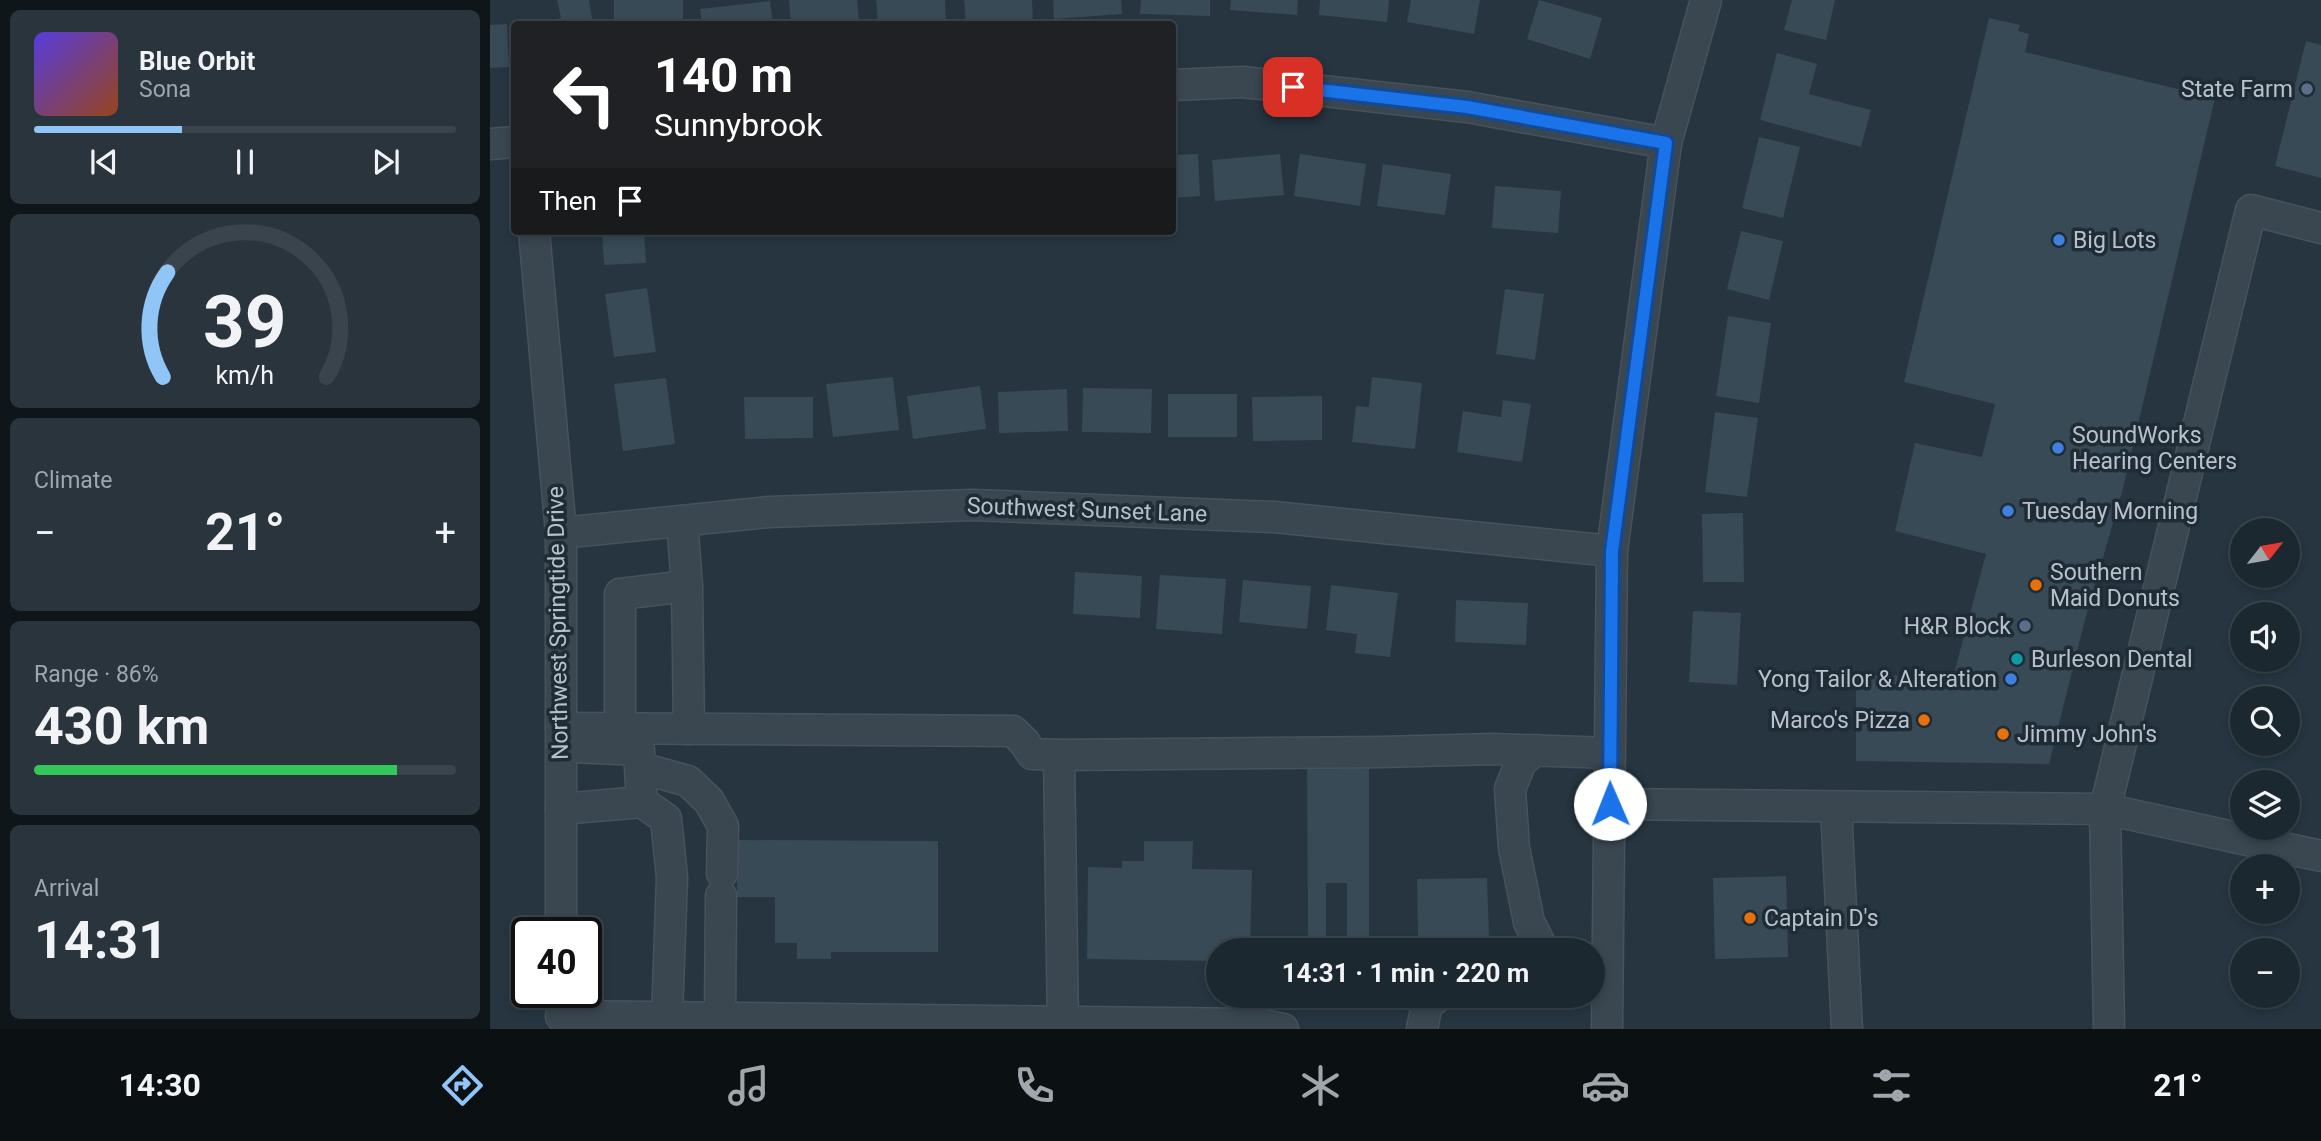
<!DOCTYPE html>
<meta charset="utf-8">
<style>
:root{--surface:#1c2830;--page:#29343c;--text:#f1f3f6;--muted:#a0a6ab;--line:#3a444c;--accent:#8fc6f7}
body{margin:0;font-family:Roboto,sans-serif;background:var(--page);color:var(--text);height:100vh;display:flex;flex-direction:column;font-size:26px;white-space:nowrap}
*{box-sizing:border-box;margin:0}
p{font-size:23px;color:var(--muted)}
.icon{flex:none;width:38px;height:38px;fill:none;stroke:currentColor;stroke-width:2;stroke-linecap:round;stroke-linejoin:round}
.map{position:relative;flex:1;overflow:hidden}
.drawer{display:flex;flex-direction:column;gap:10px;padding:10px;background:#0f161a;width:490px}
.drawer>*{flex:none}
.hud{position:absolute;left:21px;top:21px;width:665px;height:214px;border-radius:7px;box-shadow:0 4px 10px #0003,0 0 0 2px var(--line);background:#202124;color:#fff;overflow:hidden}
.needle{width:46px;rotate:59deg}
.buttons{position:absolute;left:1740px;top:518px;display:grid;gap:14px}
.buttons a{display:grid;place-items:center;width:70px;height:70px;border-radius:50%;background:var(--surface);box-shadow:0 4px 10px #0003,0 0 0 2px var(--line);font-size:35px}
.speed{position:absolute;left:21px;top:917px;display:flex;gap:14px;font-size:35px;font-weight:700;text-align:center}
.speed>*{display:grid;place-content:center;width:91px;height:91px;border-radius:50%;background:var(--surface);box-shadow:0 4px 10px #0003,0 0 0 2px var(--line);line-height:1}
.speed .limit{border:4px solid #111;border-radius:10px;background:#fff;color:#111}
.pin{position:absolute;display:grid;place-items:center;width:60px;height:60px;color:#fff;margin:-30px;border-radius:14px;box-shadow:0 4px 10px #0006}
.me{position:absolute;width:77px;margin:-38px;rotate:359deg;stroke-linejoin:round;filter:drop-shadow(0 0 5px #0008)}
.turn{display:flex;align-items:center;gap:24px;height:147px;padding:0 28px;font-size:32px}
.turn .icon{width:91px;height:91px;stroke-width:2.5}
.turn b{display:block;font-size:49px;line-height:60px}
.then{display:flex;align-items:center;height:66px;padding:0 28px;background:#0003;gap:14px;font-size:26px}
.big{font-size:52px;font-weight:700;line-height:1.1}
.drawer .widget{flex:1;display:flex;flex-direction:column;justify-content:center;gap:10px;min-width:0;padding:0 24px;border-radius:10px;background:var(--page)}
.drawer .dial{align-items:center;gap:0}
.dial svg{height:182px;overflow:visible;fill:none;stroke:var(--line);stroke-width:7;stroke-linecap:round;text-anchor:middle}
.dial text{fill:var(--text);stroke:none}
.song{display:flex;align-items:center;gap:21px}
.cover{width:84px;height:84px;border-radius:10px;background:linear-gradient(135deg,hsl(250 70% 55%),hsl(20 70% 35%))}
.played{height:7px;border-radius:4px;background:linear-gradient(90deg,var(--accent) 35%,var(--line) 35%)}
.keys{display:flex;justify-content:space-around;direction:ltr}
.heat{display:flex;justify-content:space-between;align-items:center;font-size:38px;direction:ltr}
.charge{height:10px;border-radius:5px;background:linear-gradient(90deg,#34c759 86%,var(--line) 0)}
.trip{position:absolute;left:716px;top:938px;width:399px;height:70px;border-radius:35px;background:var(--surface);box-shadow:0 4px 10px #0003,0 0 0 2px var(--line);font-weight:700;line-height:70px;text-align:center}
.tab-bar{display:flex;height:112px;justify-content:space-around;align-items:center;background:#0b1013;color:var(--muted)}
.tab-bar .icon{width:49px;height:49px}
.tab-bar .on{color:var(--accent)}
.tab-bar b{font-size:32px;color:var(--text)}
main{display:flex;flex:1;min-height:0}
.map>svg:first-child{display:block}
.building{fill:#384a56}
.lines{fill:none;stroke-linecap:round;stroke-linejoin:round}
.minor-casing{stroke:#47525c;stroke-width:33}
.minor{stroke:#3a4650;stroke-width:30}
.route-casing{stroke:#114b97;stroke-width:18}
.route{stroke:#1a73e8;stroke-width:12}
.service-dot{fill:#5c6f8a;stroke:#1f2b35;stroke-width:2.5}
.shop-dot{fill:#3f7fe0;stroke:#1f2b35;stroke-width:2.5}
.food-dot{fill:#e8710a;stroke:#1f2b35;stroke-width:2.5}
.culture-dot{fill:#0f9aa8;stroke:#1f2b35;stroke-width:2.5}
.labels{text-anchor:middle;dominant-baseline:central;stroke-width:7;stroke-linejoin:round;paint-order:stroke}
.poi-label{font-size:23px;fill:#b7c1cb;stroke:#1f2b35;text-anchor:start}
.street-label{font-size:23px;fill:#b7c1cb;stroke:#1f2b35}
</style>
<main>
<section class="drawer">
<div class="widget">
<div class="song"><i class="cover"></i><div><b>Blue Orbit</b><p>Sona</p></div></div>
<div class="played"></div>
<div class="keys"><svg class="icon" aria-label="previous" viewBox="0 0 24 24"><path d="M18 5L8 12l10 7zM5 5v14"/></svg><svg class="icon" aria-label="pause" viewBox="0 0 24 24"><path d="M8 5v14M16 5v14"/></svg><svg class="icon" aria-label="next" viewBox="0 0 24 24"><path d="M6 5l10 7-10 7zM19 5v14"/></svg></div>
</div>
<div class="widget dial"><svg viewBox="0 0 100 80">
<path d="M14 69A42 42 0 1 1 86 69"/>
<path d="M14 69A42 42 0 0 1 16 23" stroke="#8fc6f7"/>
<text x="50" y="56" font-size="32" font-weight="700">39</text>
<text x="50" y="72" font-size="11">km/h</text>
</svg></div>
<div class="widget"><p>Climate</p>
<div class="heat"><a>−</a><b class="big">21°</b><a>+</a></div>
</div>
<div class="widget"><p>Range · 86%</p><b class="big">430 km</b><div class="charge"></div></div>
<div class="widget"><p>Arrival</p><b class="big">14:31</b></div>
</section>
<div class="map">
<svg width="1831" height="1029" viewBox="0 0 1831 1029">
<rect width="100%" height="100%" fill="#263540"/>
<!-- building -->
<g class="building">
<polygon points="67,0 99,0 103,24 41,24 71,18"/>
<rect x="124" y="0" width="69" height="24"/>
<polygon points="299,0 367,0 369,24 301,24"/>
<polygon points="386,0 455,0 456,24 388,24"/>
<polygon points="474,0 542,0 543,22 476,24"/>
<polygon points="563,0 631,0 632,14 564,19"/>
<polygon points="651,0 720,0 720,16 650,14"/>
<polygon points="741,0 808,0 807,15 740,10"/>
<polygon points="830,0 899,0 897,22 829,15"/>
<polygon points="921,0 990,0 984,34 917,22"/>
<polygon points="1049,0 1112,18 1100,59 1037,39"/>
<polygon points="1302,0 1345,0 1336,40 1294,30"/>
<polygon points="280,1 283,24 212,24 210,9"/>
<polygon points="1499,18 1530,25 1528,31 1539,34 1535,52 1725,98 1632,492 1596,616 1559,764 1366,761 1366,675 1463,677 1496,554 1405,531 1425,443 1492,457 1505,404 1414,382"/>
<polygon points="17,24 19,67 0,68 0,25"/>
<polygon points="1816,41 1831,45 1831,178 1785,166"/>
<polygon points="1287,53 1327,64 1319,94 1381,110 1371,147 1270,120"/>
<polygon points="1269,137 1310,147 1293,218 1252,208"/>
<polygon points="708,154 710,196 682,198 682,155"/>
<polygon points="790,154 794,195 725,201 722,160"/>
<polygon points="810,154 876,164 870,206 804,196"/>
<polygon points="893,164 961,174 955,215 887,206"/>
<polygon points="1005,186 1071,191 1068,233 1002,228"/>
<polygon points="112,231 154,231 156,263 114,265"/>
<polygon points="565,231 592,231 592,233 565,236"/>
<polygon points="1251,231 1293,241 1279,300 1237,289"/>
<polygon points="157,288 166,352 124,357 115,294"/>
<polygon points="1015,289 1054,294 1045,360 1006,354"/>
<polygon points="1238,316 1281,323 1269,403 1226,396"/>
<polygon points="403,377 409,430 343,437 336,384"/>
<polygon points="882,377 932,383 925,449 862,442 866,406 879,407"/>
<polygon points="176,378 185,444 133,451 124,384"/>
<polygon points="490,386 496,429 423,439 417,396"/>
<polygon points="593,388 662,389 661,433 592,432"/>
<polygon points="577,389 578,431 509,433 508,392"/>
<rect x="678" y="394" width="69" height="43"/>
<polygon points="832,396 832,440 763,441 762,397"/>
<polygon points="254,397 323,397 323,438 255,439"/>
<polygon points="1013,400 1041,404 1032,462 967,452 973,411 1011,417"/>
<polygon points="1225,412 1268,418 1257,497 1215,492"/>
<polygon points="1253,513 1254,582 1213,582 1212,514"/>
<polygon points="585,572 652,576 650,618 583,614"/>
<polygon points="670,575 736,579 732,634 666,629"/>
<polygon points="753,580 821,586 817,629 749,622"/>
<polygon points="841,585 908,593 900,657 865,653 867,634 836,630"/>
<polygon points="966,600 1038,603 1036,645 965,642"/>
<polygon points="1203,611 1251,613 1247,685 1199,682"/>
<polygon points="817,766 879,767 879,950 857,950 857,883 836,883 836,950 818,950"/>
<polygon points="247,840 448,841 448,952 341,952 341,959 307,959 307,943 285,943 285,897 247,897"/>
<polygon points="654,841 703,841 702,869 762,870 760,950 728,950 728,961 597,959 598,867 632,868 632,861 654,861"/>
<polygon points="1296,876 1298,957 1225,959 1223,878"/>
<polygon points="997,878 999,936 928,937 927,879"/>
</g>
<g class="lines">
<!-- minor casing -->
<g class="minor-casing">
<g id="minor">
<polyline points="682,85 753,82 977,107 1176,143"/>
<polyline points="0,144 24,142"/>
<polyline points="44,231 71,533 71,933"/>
<polyline points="192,521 197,586 199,729"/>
<polyline points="71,533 279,512 482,505 784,517 1122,551"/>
<polyline points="71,728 523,731 535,743 542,754 569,755 892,752 1003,749 1119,753"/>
<polyline points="130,728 130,594 197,586"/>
<polyline points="1045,750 1031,762 1020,789 1024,848 1039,922 1053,950"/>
<polyline points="569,755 573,1029"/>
<polyline points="151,768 198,781 219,801 233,826 232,873"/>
<polyline points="152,802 176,819 182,877 177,1018"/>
<polyline points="1120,804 1615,809 1761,210 1831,228"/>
<polyline points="1346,807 1357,1029"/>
<polyline points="71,809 152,802 149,750 83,747"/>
<polyline points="71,1016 769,1024 793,1029"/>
<polyline points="230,1019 231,896"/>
<polyline points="932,1029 937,1004 949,996"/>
<polyline points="1117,1029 1122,551 1176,143 1216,0"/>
<polyline points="1619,1029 1615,809 1831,856"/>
</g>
</g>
<!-- minor -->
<use href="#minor" class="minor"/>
</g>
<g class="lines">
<!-- route casing -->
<g class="route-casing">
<polyline id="route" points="803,87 977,107 1176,143 1122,551 1120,804"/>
</g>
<!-- route -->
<use href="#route" class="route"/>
</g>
<!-- markers -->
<g class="service-dot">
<circle cx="1817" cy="89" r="7"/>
<circle cx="1535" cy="626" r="7"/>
</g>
<g class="shop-dot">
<circle cx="1569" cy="240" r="7"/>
<circle cx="1568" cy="448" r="7"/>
<circle cx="1518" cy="511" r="7"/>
<circle cx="1521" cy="679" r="7"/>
</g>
<g class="food-dot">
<circle cx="1546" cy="585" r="7"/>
<circle cx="1434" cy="720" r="7"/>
<circle cx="1513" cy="734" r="7"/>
<circle cx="1260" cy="918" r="7"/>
</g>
<circle class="culture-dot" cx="1527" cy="659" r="7"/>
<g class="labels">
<!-- poi labels -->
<g class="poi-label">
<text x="1803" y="89" text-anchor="end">State Farm</text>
<text x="1583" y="240">Big Lots</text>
<text x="1582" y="435">SoundWorks<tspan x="1582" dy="26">Hearing Centers</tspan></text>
<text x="1532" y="511">Tuesday Morning</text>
<text x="1560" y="572">Southern<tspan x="1560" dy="26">Maid Donuts</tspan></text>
<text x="1521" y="626" text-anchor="end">H&amp;R Block</text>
<text x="1541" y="659">Burleson Dental</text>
<text x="1507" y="679" text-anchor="end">Yong Tailor &amp; Alteration</text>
<text x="1420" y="720" text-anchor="end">Marco's Pizza</text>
<text x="1527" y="734">Jimmy John's</text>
<text x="1274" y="918">Captain D's</text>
</g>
<!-- street labels -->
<g class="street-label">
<text transform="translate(597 510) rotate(2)">Southwest Sunset Lane</text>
<text transform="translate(68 623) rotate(-91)">Northwest Springtide Drive</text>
</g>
</g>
</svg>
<div class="buttons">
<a><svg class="needle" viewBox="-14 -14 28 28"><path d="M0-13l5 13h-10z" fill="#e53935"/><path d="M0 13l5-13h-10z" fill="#a0a6ab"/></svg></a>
<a><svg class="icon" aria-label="sound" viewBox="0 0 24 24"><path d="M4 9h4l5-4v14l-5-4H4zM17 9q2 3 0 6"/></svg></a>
<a><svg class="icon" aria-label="search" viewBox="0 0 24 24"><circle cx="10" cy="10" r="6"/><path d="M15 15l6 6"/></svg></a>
<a><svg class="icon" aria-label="layers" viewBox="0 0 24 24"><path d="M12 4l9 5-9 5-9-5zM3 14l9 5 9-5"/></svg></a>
<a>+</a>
<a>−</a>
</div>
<div class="speed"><div class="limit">40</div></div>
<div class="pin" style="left:803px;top:87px;background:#d93025"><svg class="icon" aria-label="arrive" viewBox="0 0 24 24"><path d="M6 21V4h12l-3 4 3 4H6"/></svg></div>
<svg class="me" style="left:1120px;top:804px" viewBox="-20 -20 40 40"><circle r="19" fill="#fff"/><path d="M0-13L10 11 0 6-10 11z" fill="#1a73e8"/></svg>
<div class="trip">14:31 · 1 min · 220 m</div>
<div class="hud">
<div class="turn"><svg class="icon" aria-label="left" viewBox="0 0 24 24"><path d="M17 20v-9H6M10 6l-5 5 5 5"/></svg><div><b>140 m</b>Sunnybrook</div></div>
<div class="then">Then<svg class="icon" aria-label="arrive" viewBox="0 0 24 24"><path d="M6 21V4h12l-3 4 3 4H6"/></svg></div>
</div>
</div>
</main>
<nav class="tab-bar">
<b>14:30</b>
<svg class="icon on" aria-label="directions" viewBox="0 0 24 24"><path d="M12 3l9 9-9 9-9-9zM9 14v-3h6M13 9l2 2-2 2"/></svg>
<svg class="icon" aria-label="music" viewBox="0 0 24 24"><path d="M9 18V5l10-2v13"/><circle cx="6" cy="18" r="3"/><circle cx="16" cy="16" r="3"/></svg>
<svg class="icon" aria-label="phone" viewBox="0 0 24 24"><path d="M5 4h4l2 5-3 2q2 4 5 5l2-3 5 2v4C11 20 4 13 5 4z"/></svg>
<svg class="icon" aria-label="climate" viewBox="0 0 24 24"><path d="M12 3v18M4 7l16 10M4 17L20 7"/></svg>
<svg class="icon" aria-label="car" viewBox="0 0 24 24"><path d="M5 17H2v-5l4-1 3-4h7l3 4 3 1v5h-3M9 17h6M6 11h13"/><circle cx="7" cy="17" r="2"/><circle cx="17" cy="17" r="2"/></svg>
<svg class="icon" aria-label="filters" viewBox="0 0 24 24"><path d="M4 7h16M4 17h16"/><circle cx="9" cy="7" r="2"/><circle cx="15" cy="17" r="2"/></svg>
<b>21°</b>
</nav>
